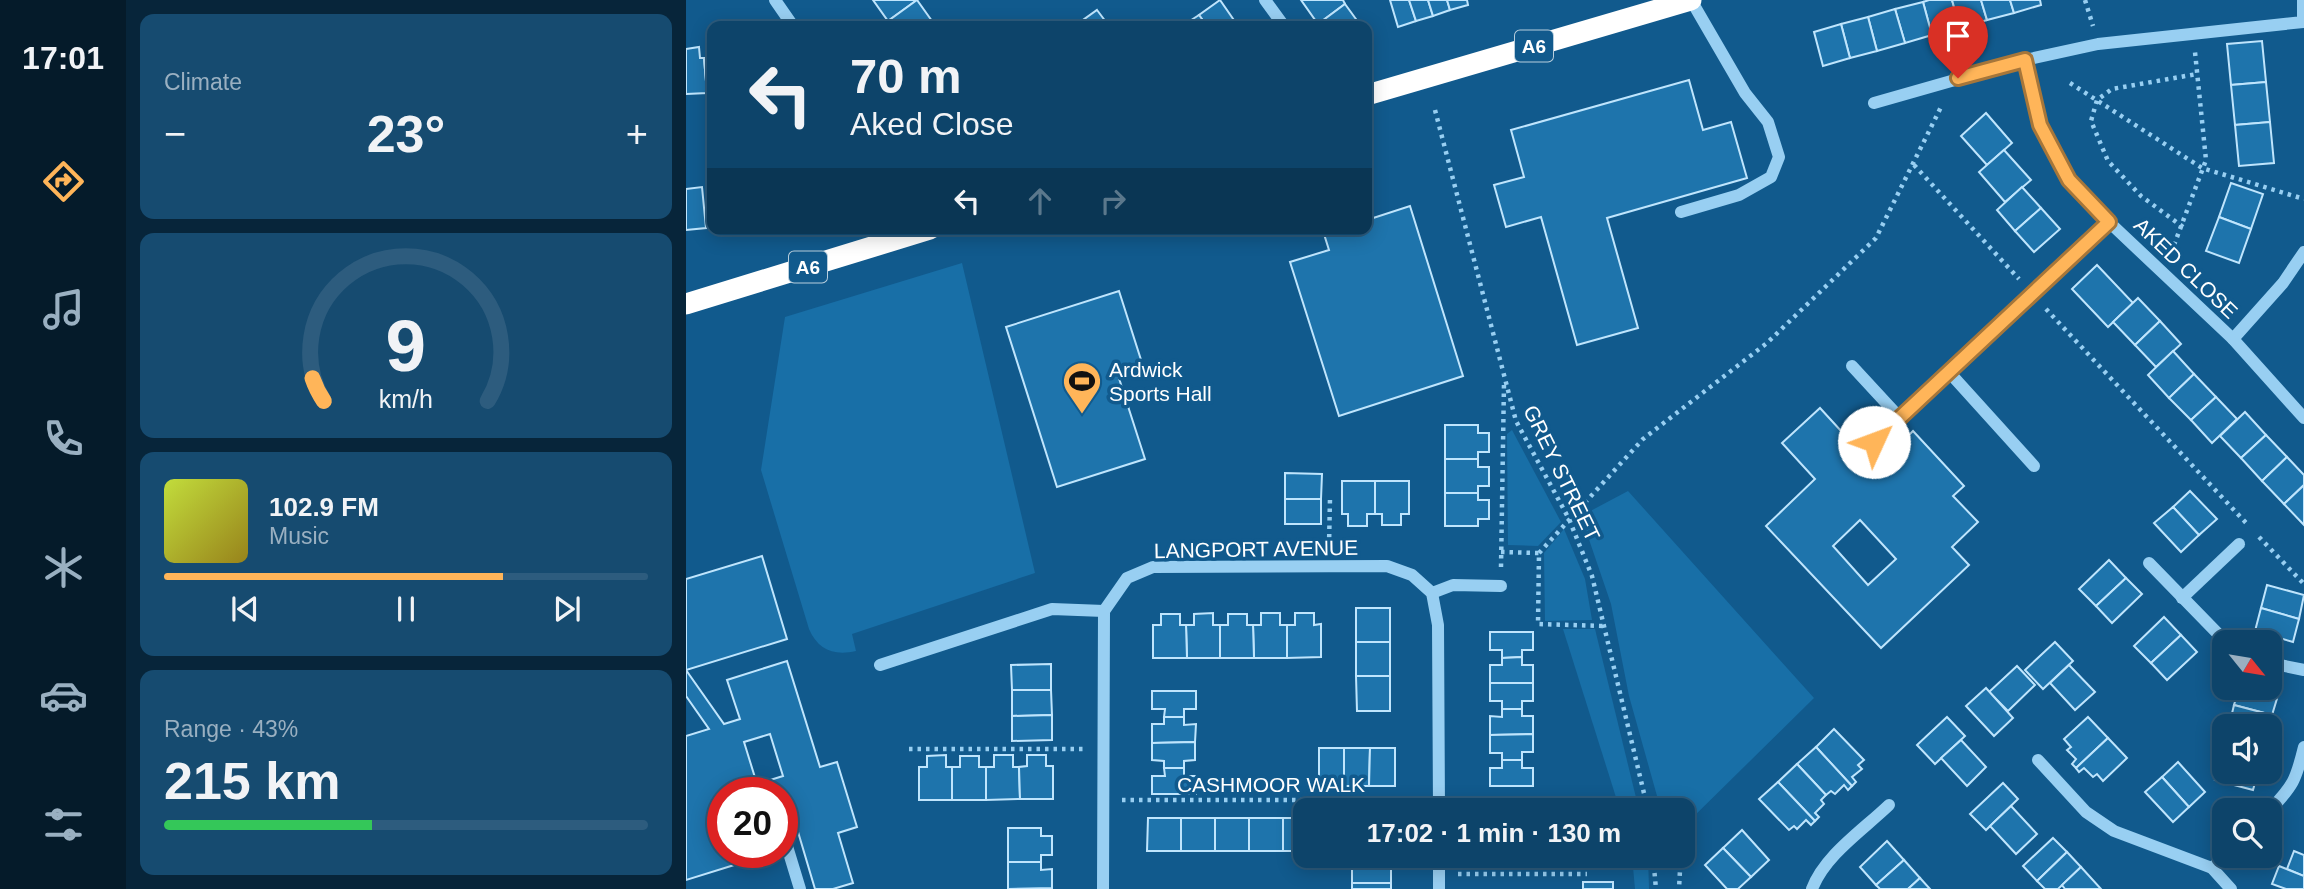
<!DOCTYPE html>
<meta charset="utf-8">
<style>
:root{--surface:#0d446a;--page:#164b70;--text:#f1f3f6;--muted:#9ab0c1;--line:#2d5c7e;--accent:#ffb559}
body{margin:0;font-family:Arial,sans-serif;background:var(--page);color:var(--text);height:100vh;display:flex;flex-direction:column;font-size:26px;white-space:nowrap}
*{box-sizing:border-box;margin:0}
p{font-size:23px;color:var(--muted)}
.icon{flex:none;width:38px;height:38px;fill:none;stroke:currentColor;stroke-width:2;stroke-linecap:round;stroke-linejoin:round}
.map{position:relative;flex:1;overflow:hidden}
.side{display:flex;flex-direction:column;gap:14px;padding:14px;background:#07253a;width:560px}
.side>*{flex:none}
.hud{position:absolute;left:21px;top:21px;width:665px;height:214px;border-radius:14px;box-shadow:0 4px 18px #0003,0 0 0 2px var(--line);background:#0d446a;color:var(--text);overflow:hidden}
.needle{width:46px;rotate:120deg}
.tools{position:absolute;left:1526px;top:630px;display:grid;gap:14px}
.tools a{display:grid;place-items:center;width:70px;height:70px;border-radius:14px;background:var(--surface);box-shadow:0 4px 18px #0003,0 0 0 2px var(--line);font-size:35px}
.speed{position:absolute;left:21px;top:777px;display:flex;gap:14px;font-size:35px;font-weight:700;text-align:center}
.speed>*{display:grid;place-content:center;width:91px;height:91px;border-radius:50%;background:var(--surface);box-shadow:0 4px 18px #0003,0 0 0 2px var(--line);line-height:1}
.speed .limit{border:10px solid #d22;background:#fff;color:#111}
.pin{position:absolute;display:grid;place-items:center;width:60px;height:60px;color:#fff;margin:-72px -30px;border-radius:50% 50% 50% 0;rotate:-45deg;box-shadow:0 0 7px #0007}
.pin .icon{rotate:45deg}
.me{position:absolute;width:77px;margin:-38px;rotate:47deg;stroke-linejoin:round;filter:drop-shadow(0 0 5px #0008)}
.turn{display:flex;align-items:center;gap:24px;height:147px;padding:0 28px;font-size:32px}
.turn .icon{width:91px;height:91px;stroke-width:2.5}
.turn b{display:block;font-size:49px;line-height:60px}
.lanes{display:flex;align-items:center;height:66px;padding:0 28px;background:#0003;justify-content:center;gap:35px;direction:ltr}
.lanes .off{opacity:.35}
.big{font-size:52px;font-weight:800;line-height:1.1}
.side .widget{flex:1;display:flex;flex-direction:column;justify-content:center;gap:10px;min-width:0;padding:0 24px;border-radius:14px;background:var(--page)}
.side .dial{align-items:center;gap:0}
.dial svg{height:182px;overflow:visible;fill:none;stroke:var(--line);stroke-width:7;stroke-linecap:round;text-anchor:middle}
.dial text{fill:var(--text);stroke:none}
.song{display:flex;align-items:center;gap:21px}
.cover{width:84px;height:84px;border-radius:10px;background:linear-gradient(135deg,hsl(70 70% 55%),hsl(50 70% 35%))}
.played{height:7px;border-radius:4px;background:linear-gradient(90deg,var(--accent) 70%,var(--line) 70%)}
.keys{display:flex;justify-content:space-around;direction:ltr}
.heat{display:flex;justify-content:space-between;align-items:center;font-size:38px;direction:ltr}
.charge{height:10px;border-radius:5px;background:linear-gradient(90deg,#34c759 43%,var(--line) 0)}
.trip{position:absolute;left:607px;top:798px;width:402px;height:70px;border-radius:14px;background:var(--surface);box-shadow:0 4px 18px #0003,0 0 0 2px var(--line);font-weight:800;line-height:70px;text-align:center}
main{display:flex;flex:1;min-height:0}
.menu{display:flex;flex-direction:column;width:126px;justify-content:space-around;align-items:center;background:#051b2a;color:var(--muted)}
.menu .icon{width:49px;height:49px}
.menu .active{color:var(--accent)}
.menu b{font-size:32px;color:var(--text)}
.map>svg:first-child{display:block}
.green{fill:#186fa7}
.building{fill:#1e74ac;stroke:#bfe5fd;stroke-width:2;fill-rule:evenodd}
.lines{fill:none;stroke-linecap:round;stroke-linejoin:round}
.path{stroke:#98cff2;stroke-width:4.5;stroke-dasharray:3.5 5;stroke-linecap:butt}
.minor{stroke:#98cff2;stroke-width:12}
.highway{stroke:#fff;stroke-width:21}
.route-casing{stroke:#a6763a;stroke-width:18}
.route{stroke:#ffb559;stroke-width:12}
.labels{text-anchor:middle;dominant-baseline:central;stroke-width:7;stroke-linejoin:round;paint-order:stroke}
.shield{fill:#115a8d;stroke:#b8cedd;stroke-width:2}
.shield-label{font-size:19px;font-weight:bold;fill:#fff}
.street-label{font-size:21px;fill:#fff;stroke:#115a8d}
.poi-label{font-size:21px;fill:#fff;stroke:#115a8d;text-anchor:start}
</style>
<main>
<nav class="menu">
<b>17:01</b>
<svg class="icon active" aria-label="directions" viewBox="0 0 24 24"><path d="M12 3l9 9-9 9-9-9zM9 14v-3h6M13 9l2 2-2 2"/></svg>
<svg class="icon" aria-label="music" viewBox="0 0 24 24"><path d="M9 18V5l10-2v13"/><circle cx="6" cy="18" r="3"/><circle cx="16" cy="16" r="3"/></svg>
<svg class="icon" aria-label="phone" viewBox="0 0 24 24"><path d="M5 4h4l2 5-3 2q2 4 5 5l2-3 5 2v4C11 20 4 13 5 4z"/></svg>
<svg class="icon" aria-label="climate" viewBox="0 0 24 24"><path d="M12 3v18M4 7l16 10M4 17L20 7"/></svg>
<svg class="icon" aria-label="car" viewBox="0 0 24 24"><path d="M5 17H2v-5l4-1 3-4h7l3 4 3 1v5h-3M9 17h6M6 11h13"/><circle cx="7" cy="17" r="2"/><circle cx="17" cy="17" r="2"/></svg>
<svg class="icon" aria-label="filters" viewBox="0 0 24 24"><path d="M4 7h16M4 17h16"/><circle cx="9" cy="7" r="2"/><circle cx="15" cy="17" r="2"/></svg>
</nav>
<section class="side">
<div class="widget"><p>Climate</p>
<div class="heat"><a>−</a><b class="big">23°</b><a>+</a></div>
</div>
<div class="widget dial"><svg viewBox="0 0 100 80">
<path d="M14 69A42 42 0 1 1 86 69"/>
<path d="M14 69A42 42 0 0 1 9 59" stroke="#ffb559"/>
<text x="50" y="56" font-size="32" font-weight="700">9</text>
<text x="50" y="72" font-size="11">km/h</text>
</svg></div>
<div class="widget">
<div class="song"><i class="cover"></i><div><b>102.9 FM</b><p>Music</p></div></div>
<div class="played"></div>
<div class="keys"><svg class="icon" aria-label="previous" viewBox="0 0 24 24"><path d="M18 5L8 12l10 7zM5 5v14"/></svg><svg class="icon" aria-label="pause" viewBox="0 0 24 24"><path d="M8 5v14M16 5v14"/></svg><svg class="icon" aria-label="next" viewBox="0 0 24 24"><path d="M6 5l10 7-10 7zM19 5v14"/></svg></div>
</div>
<div class="widget"><p>Range · 43%</p><b class="big">215 km</b><div class="charge"></div></div>
</section>
<div class="map">
<svg width="1618" height="889" viewBox="0 0 1618 889">
<rect width="100%" height="100%" fill="#115a8d"/>
<!-- green -->
<g class="green">
<path d="M276,263L349,573L166,634L170,651C148,656 132,650 123,629L75,470L99,317Z"/>
<polygon points="826,430 875,522 852,546 822,545 821,434"/>
<polygon points="942,491 1128,698 998,826 998,810 977,810 973,803 943,696 925,604 895,516"/>
<polygon points="878,529 899,579 906,620 859,621 858,553"/>
<polygon points="877,629 909,629 953,810 934,810"/>
<polygon points="946,856 962,856 963,889 949,889"/>
</g>
<!-- building -->
<g class="building">
<polygon points="187,0 231,0 202,21"/>
<polygon points="231,0 246,21 239,26 206,26 202,21"/>
<polygon points="534,0 552,26 521,26 513,15"/>
<polygon points="615,0 657,0 659,4 632,24"/>
<polygon points="704,0 723,0 730,21 712,27"/>
<polygon points="723,0 742,0 747,16 730,21"/>
<polygon points="742,0 761,0 764,10 747,16"/>
<polygon points="761,0 781,0 782,5 764,10"/>
<polygon points="1243,0 1266,0 1274,28 1246,35 1237,2"/>
<polygon points="1266,0 1295,0 1301,20 1274,28"/>
<polygon points="1295,0 1324,0 1328,13 1301,20"/>
<polygon points="1324,0 1354,0 1355,5 1328,13"/>
<polygon points="1237,2 1246,35 1219,43 1209,9"/>
<polygon points="659,4 675,26 633,26 632,24"/>
<polygon points="1209,9 1219,43 1191,51 1182,17"/>
<polygon points="411,10 423,26 391,26 390,25"/>
<polygon points="513,15 521,26 496,26"/>
<polygon points="1182,17 1191,51 1164,58 1155,24"/>
<polygon points="1155,24 1164,58 1137,66 1128,32"/>
<polygon points="1576,41 1580,82 1545,85 1541,44"/>
<polygon points="13,47 14,58 18,58 21,93 0,94 0,49"/>
<polygon points="26,57 26,92 21,93 18,58"/>
<polygon points="1003,80 1017,130 1045,122 1061,178 921,218 952,328 891,345 855,217 820,227 808,185 838,177 825,130"/>
<polygon points="1580,82 1584,122 1549,125 1545,85"/>
<polygon points="1300,113 1326,143 1301,165 1275,136"/>
<polygon points="1584,122 1588,163 1553,166 1549,125"/>
<polygon points="1318,150 1345,180 1319,202 1293,172"/>
<polygon points="1545,183 1577,194 1565,229 1533,217"/>
<polygon points="16,187 20,228 0,230 0,189"/>
<polygon points="1336,187 1355,208 1329,231 1311,210"/>
<polygon points="724,206 777,376 653,416 604,262 643,250 638,234 652,229 681,229 681,220"/>
<polygon points="1355,208 1374,229 1348,252 1329,231"/>
<polygon points="1533,217 1565,229 1553,263 1520,251"/>
<polygon points="1411,265 1447,303 1422,327 1386,289"/>
<polygon points="433,291 456,363 431,372 459,459 371,487 320,327"/>
<polygon points="1452,298 1474,321 1449,345 1427,322"/>
<polygon points="1474,321 1495,344 1470,367 1449,345"/>
<polygon points="1487,351 1508,374 1483,398 1462,375"/>
<polygon points="1508,374 1530,397 1505,420 1483,398"/>
<polygon points="1530,397 1551,419 1526,443 1505,420"/>
<path d="M1134,408L1189,468L1227,431L1278,486L1267,496L1292,522L1266,547L1283,565L1195,648L1080,526L1129,479L1096,443ZM1174,520L1210,559L1182,585L1147,546Z"/>
<polygon points="1559,412 1580,435 1555,458 1534,436"/>
<polygon points="759,425 792,425 792,433 803,433 803,452 792,452 792,459 759,459"/>
<polygon points="1580,435 1601,457 1576,481 1555,458"/>
<polygon points="1601,457 1618,475 1618,485 1598,504 1576,481"/>
<polygon points="759,459 792,459 792,467 803,467 803,486 792,486 792,493 759,493"/>
<polygon points="599,473 636,474 635,499 599,499"/>
<polygon points="656,481 689,481 689,514 681,514 681,526 662,526 662,514 656,514"/>
<polygon points="689,481 723,481 723,514 715,514 715,525 696,525 696,514 689,514"/>
<polygon points="1618,485 1618,525 1598,504"/>
<polygon points="1504,491 1531,519 1513,535 1487,507"/>
<polygon points="759,493 792,493 792,500 803,500 803,519 792,519 792,526 759,526"/>
<rect x="599" y="499" width="36" height="25"/>
<polygon points="1487,507 1513,535 1495,552 1468,523"/>
<path d="M76,556L101,639L0,670L38,724L54,719L41,680L101,661L134,767L151,762L171,827L152,833L167,883L147,889H129L107,815L96,818V793H37V852H58L61,861L0,880V736L23,729L0,696V579ZM84,734L97,776L71,784L58,742Z"/>
<polygon points="1423,560 1440,578 1410,606 1393,589"/>
<polygon points="1440,578 1456,594 1426,623 1410,606"/>
<polygon points="1581,585 1618,595 1613,619 1575,608"/>
<rect x="670" y="608" width="34" height="34"/>
<polygon points="1575,608 1613,619 1607,642 1569,631"/>
<polygon points="527,613 527,625 534,625 534,658 501,658 500,625 508,625 508,614"/>
<polygon points="575,613 594,613 594,625 601,625 601,658 568,658 567,625 575,625"/>
<polygon points="609,613 628,613 628,625 635,624 635,657 601,658 601,625 609,625"/>
<polygon points="475,614 494,614 494,625 500,625 501,658 467,658 467,625 475,625"/>
<polygon points="542,614 561,614 561,625 567,625 568,658 534,658 534,625 542,625"/>
<polygon points="1478,617 1495,635 1465,663 1448,646"/>
<polygon points="804,632 847,632 847,650 836,650 836,657 816,658 816,650 804,650"/>
<polygon points="1495,635 1511,652 1481,680 1465,663"/>
<rect x="670" y="642" width="34" height="34"/>
<polygon points="1369,642 1387,661 1357,689 1339,670"/>
<polygon points="836,657 836,665 847,665 847,683 804,683 804,665 816,665 816,658"/>
<polygon points="365,664 365,690 326,690 325,665"/>
<polygon points="1383,665 1409,692 1389,710 1364,683"/>
<polygon points="1331,666 1349,685 1322,711 1303,692"/>
<polygon points="670,676 704,676 704,711 671,711"/>
<polygon points="804,683 847,683 847,701 836,701 836,709 816,709 816,701 804,701"/>
<polygon points="1300,688 1327,718 1308,736 1280,706"/>
<polygon points="1553,688 1576,688 1593,692 1586,715 1548,705"/>
<polygon points="326,690 365,690 366,715 326,716"/>
<polygon points="466,691 510,691 510,709 498,709 498,717 478,717 479,709 466,709"/>
<polygon points="1548,705 1586,715 1583,726 1543,726"/>
<polygon points="816,709 836,709 836,716 847,716 847,734 804,735 804,716 816,717"/>
<polygon points="366,715 366,740 326,741 326,716"/>
<polygon points="478,717 498,717 498,725 510,724 509,742 466,743 466,724 478,724"/>
<polygon points="1261,717 1279,736 1249,764 1231,745"/>
<polygon points="1402,717 1422,738 1390,768 1386,764 1390,759 1381,750 1385,747 1378,739"/>
<polygon points="1148,729 1178,760 1172,765 1176,769 1166,777 1170,782 1166,786 1130,747"/>
<polygon points="847,734 847,752 836,752 836,760 816,760 816,753 804,753 804,735"/>
<polygon points="1422,738 1441,758 1417,781 1411,774 1407,777 1398,768 1393,772 1390,768"/>
<polygon points="1275,740 1300,767 1281,786 1255,758"/>
<polygon points="509,742 509,760 498,761 498,768 478,768 478,761 466,760 466,743"/>
<polygon points="1130,747 1166,786 1162,790 1158,785 1149,794 1145,791 1140,795 1111,764"/>
<rect x="633" y="748" width="25" height="38"/>
<polygon points="658,748 684,748 683,786 658,786"/>
<polygon points="684,748 709,748 709,786 683,786"/>
<polygon points="260,755 260,767 266,767 266,800 233,800 233,767 241,767 241,756"/>
<polygon points="308,755 327,755 327,767 333,767 334,799 300,800 300,767 308,767"/>
<polygon points="341,755 360,755 360,766 367,766 367,799 334,799 333,767 341,766"/>
<polygon points="274,756 293,756 293,767 300,767 300,800 266,800 266,767 274,767"/>
<polygon points="1536,757 1538,757 1538,772 1572,772 1567,790 1529,780"/>
<polygon points="816,760 836,760 836,768 847,768 847,786 804,786 804,768 816,768"/>
<polygon points="1492,762 1519,792 1503,807 1476,777"/>
<polygon points="1111,764 1140,795 1135,800 1138,804 1129,813 1133,817 1129,821 1092,782"/>
<polygon points="478,768 498,768 498,776 510,776 510,794 466,794 466,776 479,776"/>
<polygon points="1476,777 1503,807 1487,822 1459,792"/>
<polygon points="1092,782 1129,821 1125,825 1120,820 1111,829 1108,826 1103,830 1073,799"/>
<polygon points="1317,783 1332,799 1300,830 1284,814"/>
<rect x="665" y="805" width="39" height="5"/>
<polygon points="1325,806 1351,834 1330,854 1304,826"/>
<polygon points="462,818 495,818 495,851 461,851"/>
<rect x="495" y="818" width="34" height="33"/>
<rect x="529" y="818" width="34" height="33"/>
<rect x="563" y="818" width="34" height="33"/>
<rect x="597" y="818" width="23" height="33"/>
<polygon points="322,828 355,828 355,836 366,836 366,855 355,855 355,862 322,862"/>
<polygon points="1056,830 1083,860 1065,877 1037,848"/>
<polygon points="1367,838 1381,852 1351,881 1337,866"/>
<polygon points="1201,841 1218,860 1190,885 1174,867"/>
<polygon points="1037,848 1065,877 1052,889 1041,889 1019,865"/>
<polygon points="1608,851 1618,855 1618,876 1601,869"/>
<polygon points="1381,852 1395,867 1372,889 1359,889 1351,881"/>
<rect x="666" y="857" width="39" height="26"/>
<polygon points="1218,860 1234,878 1222,889 1194,889 1190,885"/>
<polygon points="322,862 355,862 355,870 366,869 366,888 322,889"/>
<polygon points="1593,866 1618,876 1618,889 1600,889 1586,884"/>
<polygon points="1395,867 1415,889 1379,889 1376,885"/>
<polygon points="1234,878 1244,889 1222,889"/>
<rect x="897" y="882" width="30" height="7"/>
<rect x="666" y="883" width="39" height="6"/>
</g>
<g class="lines">
<!-- path -->
<g class="path">
<polyline points="1399,0 1407,26"/>
<polyline points="1384,83 1516,168 1618,199"/>
<polyline points="749,110 830,421 883,519 906,576 962,810"/>
<polyline points="1228,165 1333,279"/>
<polyline points="1497,227 1455,196 1422,161 1405,121 1411,100 1426,89 1511,74"/>
<polyline points="1485,253 1520,160 1509,52"/>
<polyline points="1360,309 1562,525"/>
<polyline points="1573,537 1618,584"/>
<polyline points="643,546 644,498"/>
<polyline points="815,552 853,553 852,624 917,626"/>
<polyline points="853,553 957,439 1081,343 1190,238 1256,105"/>
<polyline points="815,567 818,383"/>
<polyline points="223,749 399,749"/>
<polyline points="436,800 735,800"/>
<polyline points="967,856 970,889"/>
<polyline points="990,856 994,870 993,889"/>
<polyline points="772,874 901,874"/>
</g>
<!-- minor -->
<g class="minor">
<polyline points="89,0 107,26"/>
<polyline points="579,0 598,26"/>
<polyline points="1339,60 1354,125 1383,180 1423,222 1547,339 1618,418"/>
<polyline points="1188,103 1339,60 1412,44 1617,22 1617,0"/>
<polyline points="995,212 1053,195 1085,177 1093,157 1082,122 1059,93 1005,0"/>
<polyline points="1547,339 1597,283 1618,252"/>
<polyline points="1166,366 1214,418"/>
<polyline points="1263,372 1348,466"/>
<polyline points="1188,442 1423,222"/>
<polyline points="1463,563 1540,642"/>
<polyline points="746,593 767,585 815,586"/>
<polyline points="1496,598 1553,544"/>
<polyline points="1584,663 1618,670"/>
<polyline points="194,665 366,609 418,611"/>
<polyline points="1352,760 1400,812 1428,831 1526,868"/>
<path d="M1584,810C1607,786 1610,780 1618,747"/>
<polyline points="100,843 114,889"/>
<polyline points="753,856 753,889"/>
<polyline points="1539,856 1526,868 1545,889"/>
<polyline points="417,889 418,611 441,578 467,567 701,566 726,575 746,593 752,625 753,810"/>
<path d="M1126,889C1139,855 1177,830 1203,805"/>
</g>
<!-- highway -->
<g class="highway">
<polyline points="681,95 1005,0"/>
<polyline points="0,304 244,229"/>
</g>
</g>
<g class="lines">
<!-- route casing -->
<g class="route-casing">
<polyline id="route" points="1188,442 1423,222 1383,180 1364,144 1354,125 1339,60 1272,78"/>
</g>
<!-- route -->
<use href="#route" class="route"/>
</g>
<!-- icons -->
<defs>
<g id="stadium-pin" transform="scale(2.0125)"><path d="M0 17L-7.5 6A9.5 9.5 0 1 1 7.5 6Z" fill="#ffb559" stroke="#115a8d"/><path d="M0-5a6.5 5 0 1 0 0 10a6.5 5 0 1 0 0-10ZM-3.5-1.8h7v3.6h-7Z" fill="#111"/></g>
</defs>
<g fill-rule="evenodd">
<use href="#stadium-pin" x="396" y="381"/>
</g>
<g class="labels">
<!-- shield labels -->
<g class="shield">
<rect x="829" y="30.5" width="38" height="31" rx="5"/>
<rect x="103" y="251.5" width="38" height="31" rx="5"/>
</g>
<g class="shield-label">
<text x="848" y="46">A6</text>
<text x="122" y="267">A6</text>
</g>
<!-- street labels -->
<g class="street-label">
<text transform="translate(1500 268) rotate(44)">AKED CLOSE</text>
<text transform="translate(876 473) rotate(64)">GREY STREET</text>
<text transform="translate(570 549) rotate(-1)">LANGPORT AVENUE</text>
<text x="585" y="784">CASHMOOR WALK</text>
</g>
<!-- poi labels -->
<g class="poi-label">
<text x="423" y="369">Ardwick<tspan x="423" dy="24">Sports Hall</tspan></text>
</g>
</g>
</svg>
<div class="tools">
<a><svg class="needle" viewBox="-14 -14 28 28"><path d="M0-13l5 13h-10z" fill="#e53935"/><path d="M0 13l5-13h-10z" fill="#9ab0c1"/></svg></a>
<a><svg class="icon" aria-label="sound" viewBox="0 0 24 24"><path d="M4 9h4l5-4v14l-5-4H4zM17 9q2 3 0 6"/></svg></a>
<a><svg class="icon" aria-label="search" viewBox="0 0 24 24"><circle cx="10" cy="10" r="6"/><path d="M15 15l6 6"/></svg></a>
</div>
<div class="speed"><div class="limit">20</div></div>
<div class="pin" style="left:1272px;top:78px;background:#d93025"><svg class="icon" aria-label="arrive" viewBox="0 0 24 24"><path d="M6 21V4h12l-3 4 3 4H6"/></svg></div>
<svg class="me" style="left:1188px;top:442px" viewBox="-20 -20 40 40"><circle r="19" fill="#fff"/><path d="M0-13L10 11 0 6-10 11z" fill="#ffb559"/></svg>
<div class="trip">17:02 · 1 min · 130 m</div>
<div class="hud">
<div class="turn"><svg class="icon" aria-label="left" viewBox="0 0 24 24"><path d="M17 20v-9H6M10 6l-5 5 5 5"/></svg><div><b>70 m</b>Aked Close</div></div>
<div class="lanes"><svg class="icon" aria-label="left" viewBox="0 0 24 24"><path d="M17 20v-9H6M10 6l-5 5 5 5"/></svg><svg class="icon off" aria-label="ahead" viewBox="0 0 24 24"><path d="M12 20V5M6 11l6-6 6 6"/></svg><svg class="icon off" aria-label="right" viewBox="0 0 24 24"><path d="M7 20v-9h11M14 6l5 5-5 5"/></svg></div>
</div>
</div>
</main>
